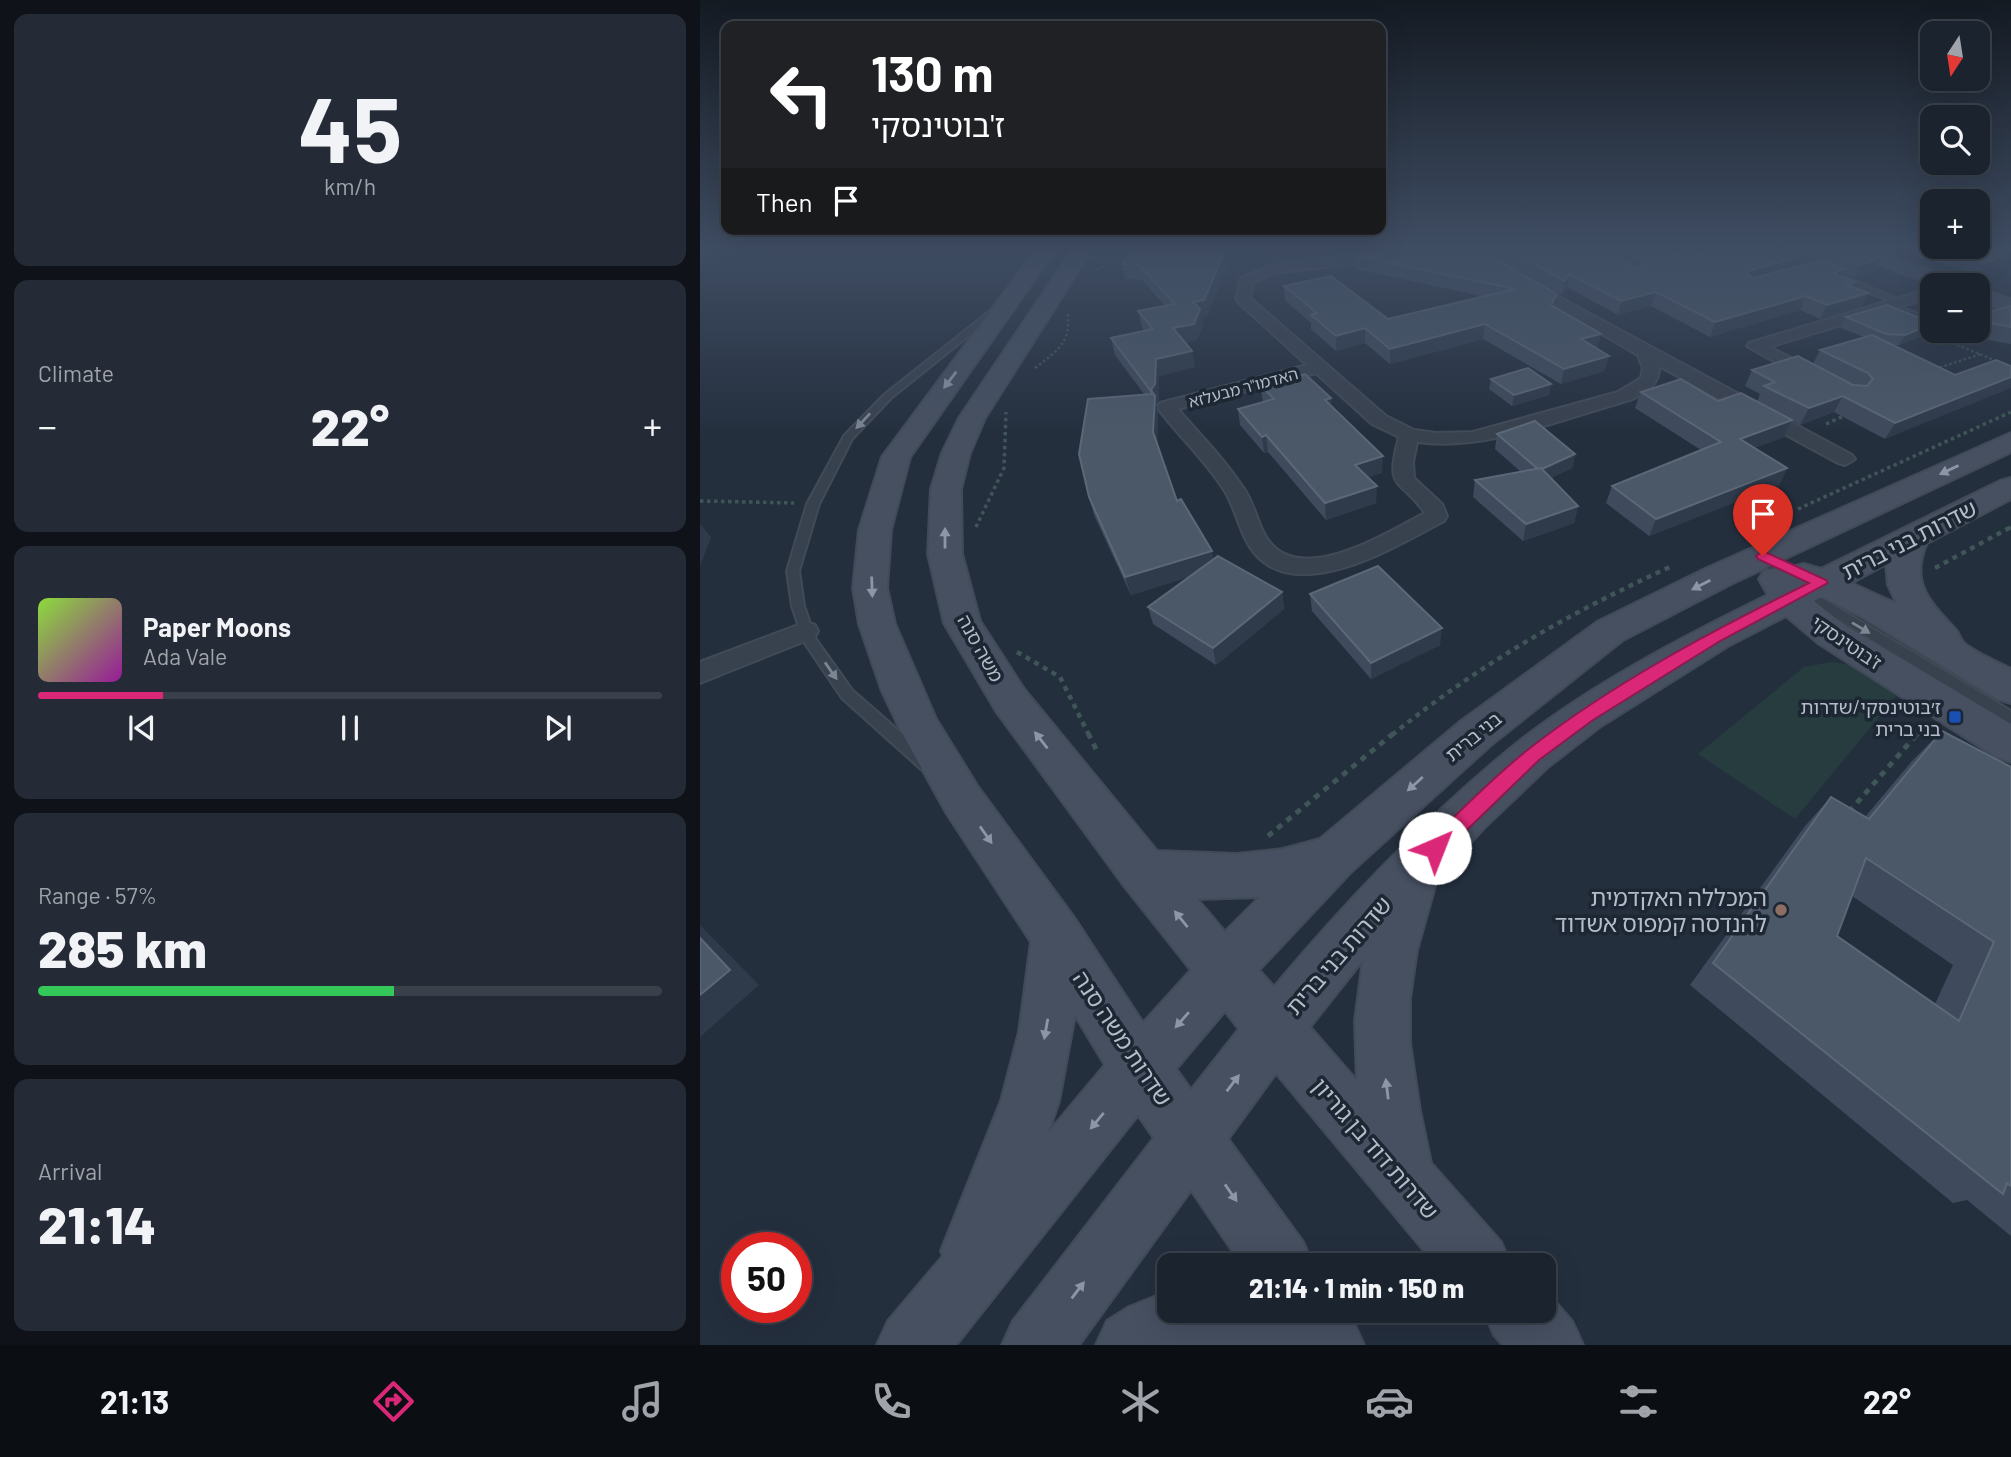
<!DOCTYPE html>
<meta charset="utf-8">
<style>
:root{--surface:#1b232e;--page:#242b36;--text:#f1f3f6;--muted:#a0a4aa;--line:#39404a;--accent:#db2777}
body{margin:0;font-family:Barlow,"Noto Sans Hebrew",sans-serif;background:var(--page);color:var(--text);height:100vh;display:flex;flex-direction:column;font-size:26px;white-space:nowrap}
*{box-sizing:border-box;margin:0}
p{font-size:23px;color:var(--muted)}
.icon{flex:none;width:38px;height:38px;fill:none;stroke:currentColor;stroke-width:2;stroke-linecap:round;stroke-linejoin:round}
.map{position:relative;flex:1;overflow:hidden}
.details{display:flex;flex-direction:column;gap:14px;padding:14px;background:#0f1319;width:700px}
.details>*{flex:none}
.hud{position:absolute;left:21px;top:21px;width:665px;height:214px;border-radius:14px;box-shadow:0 7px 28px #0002,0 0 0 2px var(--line);background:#202124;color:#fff;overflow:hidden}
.needle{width:46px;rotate:192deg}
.tools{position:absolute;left:1220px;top:21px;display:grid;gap:14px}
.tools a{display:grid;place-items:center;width:70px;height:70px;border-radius:14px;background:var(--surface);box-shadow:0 7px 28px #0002,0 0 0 2px var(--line);font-size:35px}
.speed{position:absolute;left:21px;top:1232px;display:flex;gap:14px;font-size:35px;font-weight:700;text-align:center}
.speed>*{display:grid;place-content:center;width:91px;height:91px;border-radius:50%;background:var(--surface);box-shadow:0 7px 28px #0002,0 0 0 2px var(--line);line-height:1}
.speed .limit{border:10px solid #d22;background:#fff;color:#111}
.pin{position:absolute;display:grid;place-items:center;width:60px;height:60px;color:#fff;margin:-72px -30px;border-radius:50% 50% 50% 0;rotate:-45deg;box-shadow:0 0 7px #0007}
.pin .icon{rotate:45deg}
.me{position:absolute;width:77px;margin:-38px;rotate:44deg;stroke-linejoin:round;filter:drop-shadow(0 0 5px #0008)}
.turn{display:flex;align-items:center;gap:24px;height:147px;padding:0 35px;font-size:32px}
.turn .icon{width:91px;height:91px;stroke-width:2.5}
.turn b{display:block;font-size:49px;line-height:60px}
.then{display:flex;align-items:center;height:66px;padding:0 35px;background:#0003;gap:14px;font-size:26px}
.big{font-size:52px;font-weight:800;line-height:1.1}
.details .tile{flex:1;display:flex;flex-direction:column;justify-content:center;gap:10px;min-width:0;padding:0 24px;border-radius:14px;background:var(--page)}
.details .dial{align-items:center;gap:0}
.dial b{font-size:91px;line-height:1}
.song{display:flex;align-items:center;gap:21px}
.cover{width:84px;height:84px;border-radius:10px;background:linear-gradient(135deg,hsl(90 70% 55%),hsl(300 70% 35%))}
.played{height:7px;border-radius:4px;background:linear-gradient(90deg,var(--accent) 20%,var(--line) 20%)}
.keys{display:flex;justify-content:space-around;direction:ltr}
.heat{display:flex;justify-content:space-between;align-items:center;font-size:38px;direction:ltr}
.charge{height:10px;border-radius:5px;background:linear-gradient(90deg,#34c759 57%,var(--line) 0)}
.trip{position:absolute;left:457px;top:1253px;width:399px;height:70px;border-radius:14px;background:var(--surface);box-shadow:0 7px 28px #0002,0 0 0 2px var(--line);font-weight:800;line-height:70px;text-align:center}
.menu{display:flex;height:112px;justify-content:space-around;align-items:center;background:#0b0e12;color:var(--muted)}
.menu .icon{width:49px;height:49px}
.menu .on{color:var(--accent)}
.menu b{font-size:32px;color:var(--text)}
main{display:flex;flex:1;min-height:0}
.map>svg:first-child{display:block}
.green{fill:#263c3f}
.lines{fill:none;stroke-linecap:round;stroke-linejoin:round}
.lane-casing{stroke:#414a57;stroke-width:4}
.street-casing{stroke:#414a57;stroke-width:4}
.secondary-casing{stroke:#414a57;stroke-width:4}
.path-far3{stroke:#3f5557;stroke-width:2.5;stroke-dasharray:2.5 2.5;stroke-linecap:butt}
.path-far2{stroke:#3f5557;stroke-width:3.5;stroke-dasharray:3.5 3.5;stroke-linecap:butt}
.path-far1{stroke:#3f5557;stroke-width:4.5;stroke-dasharray:5 5;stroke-linecap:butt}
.path{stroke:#3f5557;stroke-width:5;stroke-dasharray:6 6;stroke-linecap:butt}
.lane{fill:#38414e;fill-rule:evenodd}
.street{fill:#38414e;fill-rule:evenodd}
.secondary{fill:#465061;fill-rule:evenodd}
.wall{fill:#3f4b5c;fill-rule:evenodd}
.shaded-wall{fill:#2f3b4b}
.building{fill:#4b5868;stroke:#5c6777;stroke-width:2;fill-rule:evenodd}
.oneway{fill:#8e96a5}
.oneway2{fill:#7c8592}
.route{fill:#db2777;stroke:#8e194d;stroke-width:2}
.transit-dot{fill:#1a4fb4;stroke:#1d2633;stroke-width:2.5}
.education-dot{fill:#8d6e63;stroke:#1d2633;stroke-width:2.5}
.labels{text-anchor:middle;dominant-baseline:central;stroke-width:7;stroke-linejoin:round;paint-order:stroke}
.far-street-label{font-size:16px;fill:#b4bcc9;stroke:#1d2633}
.street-label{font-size:19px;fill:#b4bcc9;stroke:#1d2633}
.poi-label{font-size:19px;fill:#b4bcc9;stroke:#1d2633;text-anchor:end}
.near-street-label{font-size:23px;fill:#b4bcc9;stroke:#1d2633}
.near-poi-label{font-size:23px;fill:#b4bcc9;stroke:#1d2633;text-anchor:end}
</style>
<main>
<section class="details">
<div class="tile dial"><b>45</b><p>km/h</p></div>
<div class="tile"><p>Climate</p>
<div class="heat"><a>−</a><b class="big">22°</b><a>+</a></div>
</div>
<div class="tile">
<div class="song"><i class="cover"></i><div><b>Paper Moons</b><p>Ada Vale</p></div></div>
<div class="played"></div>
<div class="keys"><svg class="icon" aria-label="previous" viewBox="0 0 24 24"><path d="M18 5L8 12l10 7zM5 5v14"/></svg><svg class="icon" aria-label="pause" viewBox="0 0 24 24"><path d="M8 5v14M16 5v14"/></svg><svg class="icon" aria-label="next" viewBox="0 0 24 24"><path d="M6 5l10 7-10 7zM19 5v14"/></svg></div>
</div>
<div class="tile"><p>Range · 57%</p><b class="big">285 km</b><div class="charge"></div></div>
<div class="tile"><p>Arrival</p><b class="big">21:14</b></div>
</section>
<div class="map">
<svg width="1311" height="1345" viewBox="0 0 1311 1345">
<rect width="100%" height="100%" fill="#242f3e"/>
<!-- green -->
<g class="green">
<polygon points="396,246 437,246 429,264 386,262"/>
<polygon points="1131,662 1159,666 1198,694 1095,819 998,754 1104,667"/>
</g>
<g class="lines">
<!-- lane casing -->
<g class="lane-casing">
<g id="lane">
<polygon points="1136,276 1142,276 1205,302 1198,304 1136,280"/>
<polygon points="1185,303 1232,318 1232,323 1185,307"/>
<polygon points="295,307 302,309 191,398 152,439 119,504 99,571 104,606 115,638 152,690 231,759 234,764 231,769 226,770 221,769 142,698 104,642 92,606 87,571 107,504 144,436 185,394"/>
<polygon points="1063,552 1067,553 1106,589 1311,711 1311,724 1098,595 1059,559 1057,556 1059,553"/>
</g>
</g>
<!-- street casing -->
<g class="street-casing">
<g id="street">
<path d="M700,246H726L720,250L657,263L574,273L553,283L550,298L686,416L714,430L736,433L773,432L918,392L941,378L943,368L938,355L820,286V280L825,279L1152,455L1155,459L1145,465L1138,463L959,366C960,385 946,393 930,400C864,418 785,452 717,442L713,462L714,478L742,504L747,516L744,521C698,545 603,604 557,556C540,538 537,510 524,490C505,459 478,436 457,407L460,403L607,365L538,302L536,299L541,278L571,265L657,255ZM616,373L672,424L699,437C684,492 700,477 725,513C688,532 608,583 572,545C559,531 556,508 546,492C527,462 501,436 478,409Z"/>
<polygon points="1232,288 1232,297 1069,347 1119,372 1122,376 1119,380 1107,380 1047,346 1049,343"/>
<polygon points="106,622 115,625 118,631 115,637 0,683 0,662"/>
</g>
</g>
<!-- secondary casing -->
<g class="secondary-casing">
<g id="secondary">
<path d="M339,246H358L210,457L191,530L187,588L195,624L236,719L278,787L375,919L443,1023L491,970L425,887L296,711L244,623L228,554L231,489L242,453L259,418L375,246H394L285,418L270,453L261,489L262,554L280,621L324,689L457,851L537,854L583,849L620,839L761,721L897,622L1007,568L1311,433V452L1031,584L923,640L791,745L652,871L559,970L574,987C647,900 728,815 817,743C890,685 984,636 1068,595L1059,579L1064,571L1076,568L1089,572L1092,567L1104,564L1121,569L1300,481L1311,478V499L1227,543C1209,582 1230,602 1255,629C1259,633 1260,639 1263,642C1271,651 1300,663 1311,669V703L1297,699L1162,617L1122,597L1114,601L1144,625L1311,724V762L1296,757L1118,643L1086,616L1028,646L901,726L848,767L786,826L737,879L717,950L710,998V1043L720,1111L731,1163L801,1242L811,1265H736L576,1073L528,1139L603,1242L613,1265H542L491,1190L379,1345H302L313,1321L454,1138L438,1115L256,1345H177L188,1321L243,1256L241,1251L301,1101L319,1032L331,942L247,814L200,729L182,691L159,624L153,588L159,530L182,457ZM1186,564L1188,585L1197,604L1151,583ZM560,897L525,932L497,899ZM663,960L655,1021L657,1081L610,1027ZM525,1011L539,1029L491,1090L476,1069ZM375,1015L405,1065L348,1133L359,1101Z"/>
<polygon points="1138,246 1165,246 1260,281 1263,285 1234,285 1140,250"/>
<polygon points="1278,288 1311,299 1311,314 1278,301"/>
<polygon points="844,1289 872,1321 883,1345 803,1345 794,1335 784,1311 844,1311"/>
<polygon points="469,1291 469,1311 630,1311 653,1321 664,1345 396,1345 407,1321 429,1307"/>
</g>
</g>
<!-- path-far3 -->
<g class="path-far3">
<polyline points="396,270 412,260 421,246"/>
<polyline points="1239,331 1245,334 1238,337 1299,362"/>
<path d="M335,368C356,352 373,341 367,312"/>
<polyline points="1235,369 1281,354"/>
</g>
<!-- path-far2 -->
<g class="path-far2">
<polyline points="1235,369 1238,368"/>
<polyline points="1126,424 1146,415"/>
<polyline points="0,501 94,503"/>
<polyline points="1098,509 1311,412"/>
<polyline points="276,527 304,468 306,412"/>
<polyline points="1308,529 1311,527"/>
</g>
<!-- path-far1 -->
<g class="path-far1">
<polyline points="1235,568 1311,527"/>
<polyline points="317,652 360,677 389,735"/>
<path d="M692,735C780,664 869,613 972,566"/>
<polyline points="1217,735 1224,726"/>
</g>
<!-- path -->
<g class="path">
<polyline points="388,733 398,753"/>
<polyline points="1149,812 1218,733"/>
<polyline points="568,836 694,733"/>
</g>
<!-- lane -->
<use href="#lane" class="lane"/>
<!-- street -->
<use href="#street" class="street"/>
<!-- secondary -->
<use href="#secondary" class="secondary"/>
</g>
<!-- wall -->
<g class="wall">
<polygon points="434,246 485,246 483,250 527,266 507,316 501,317 503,326 497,340 485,342 495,367 459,376 459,401 456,404 458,413 457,444 477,501 514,559 582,592 584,609 516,665 453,624 448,607 488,577 431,595 394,515 389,497 444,394 415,355 411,338 444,331 442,327 438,311 465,306 442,280 425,279 422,264"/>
<polygon points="773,246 855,307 897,349 909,356 904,371 861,384 783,339 690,364 665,343 636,351 611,329 611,323 585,300 584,286 688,319 782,296 656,269 656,256"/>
<polygon points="775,246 961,246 985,257 1149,246 1181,258 1175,271 1153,278 1143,274 1141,277 1155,282 1153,287 1168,293 1161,307 1120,319 1100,310 1010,337 951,306 918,315 867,287 862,295"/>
<polygon points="1202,246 1232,247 1311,246 1277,275 1201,249"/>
<polygon points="1311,306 1311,344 1255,334 1257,331 1278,331 1278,315"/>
<polygon points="1146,317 1228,334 1199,345 1192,345 1255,375 1185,439 1134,412 1100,425 1092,420 1084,437 1054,448 1087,468 1079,485 949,536 906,503 912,486 1001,450 935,408 941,392 1018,401 1057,402 1060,394 1045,386 1052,370 1113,364 1120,350 1164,337 1141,328"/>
<polygon points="791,379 851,384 849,395 812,406 789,389"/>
<polygon points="560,385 631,398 631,406 682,473 668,477 676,503 626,520 568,452 564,453 540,425 538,409 563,402"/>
<polygon points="797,434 875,454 872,468 851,478 878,506 874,523 823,541 773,497 775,480 821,472 795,449"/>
<polygon points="610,594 740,645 671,679 612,611"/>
<path d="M1242,731L1311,767V1236L1267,1200L1253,1203L990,985L1105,826L1131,797L1165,817L1212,761ZM1152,896L1253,965L1235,1004L1137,936Z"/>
</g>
<!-- shaded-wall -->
<g class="shaded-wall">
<polygon points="475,246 485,246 475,265 473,250"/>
<polygon points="1120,250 1114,263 1043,284 1048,271"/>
<polygon points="525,251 527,266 507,316 501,317 503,326 497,340 476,345 473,328 493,302"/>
<polygon points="1311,251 1311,259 1277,275 1285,263"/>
<polygon points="1181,258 1175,271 1153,278 1160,265"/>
<polygon points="1145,269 1139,283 1133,273"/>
<polygon points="869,274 867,287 862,295 865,281"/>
<polygon points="956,292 951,306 918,315 921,301"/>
<polygon points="1168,293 1161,307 1120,319 1127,305"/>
<polygon points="857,294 854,309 851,305"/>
<polygon points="1106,296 1100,310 1010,337 1015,322"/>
<polygon points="785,324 783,339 690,364 690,349"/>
<polygon points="1232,324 1232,327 1228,334 1199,345 1205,335"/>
<polygon points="665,328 665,343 636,351 636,336"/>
<polygon points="901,334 897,349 881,339"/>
<polygon points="492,351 495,367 459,376 459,401 456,404 458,413 457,450 453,432 453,394 451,391 456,359"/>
<polygon points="909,356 904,371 861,384 864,369"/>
<polygon points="1311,377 1311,388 1185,439 1195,423"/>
<polygon points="851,384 849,395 812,406 814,395"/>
<polygon points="1143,396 1134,412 1100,425 1109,408"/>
<polygon points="631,398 631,415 625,400"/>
<polygon points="1092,420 1084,437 1033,456 1040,439"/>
<polygon points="566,435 568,452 564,453 562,437"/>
<polygon points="875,454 872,468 837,485 840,470"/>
<polygon points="683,456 682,473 655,481 655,465"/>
<polygon points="1087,468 1079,485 949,536 956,519"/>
<polygon points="677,486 676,503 626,520 625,503"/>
<polygon points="878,506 874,523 823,541 826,524"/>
<polygon points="0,524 11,537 0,566"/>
<polygon points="512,551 515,569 431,595 425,577"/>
<polygon points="582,592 584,609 516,665 513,648"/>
<polygon points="742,628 740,645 671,679 671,663"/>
<polygon points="0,925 59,985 0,1037"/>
</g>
<!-- building -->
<g class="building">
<polygon points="434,246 475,246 473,250 525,251 504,300 493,302 500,309 494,324 473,328 492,351 456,359 455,384 451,390 455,396 453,432 477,501 481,499 512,551 425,577 389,497 379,454 388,399 453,394 411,338 453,329 438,311 475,304 439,265 422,264"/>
<polygon points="702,246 773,246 857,294 851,305 901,334 881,339 909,356 864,369 785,324 690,349 665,328 636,336 611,315 617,313 584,286 631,276 688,319 815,289 656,256"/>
<polygon points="800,246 894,246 936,268 945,266 947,263 915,246 961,246 985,257 1030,246 1149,246 1181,258 1160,265 1120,250 1048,271 1047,274 1054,278 1121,260 1145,269 1133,273 1155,282 1147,285 1168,293 1127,305 1106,296 1015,322 956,292 921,301 869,274 865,281"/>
<polygon points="1311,246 1311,251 1285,263 1237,247"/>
<polygon points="1187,305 1232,323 1232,324 1205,335 1186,334 1146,317"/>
<polygon points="1311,306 1311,327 1278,321 1278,315"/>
<polygon points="1172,335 1255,375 1296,360 1311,366 1311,377 1195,423 1143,396 1109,408 1064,386 1075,382 1052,370 1098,356 1153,385 1167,386 1173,379 1168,373 1120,350"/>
<polygon points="828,368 851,384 814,395 791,379"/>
<polygon points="605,374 631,398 625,400 683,456 655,465 677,486 625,503 566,435 562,437 538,409 574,399 560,385"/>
<polygon points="981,379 1018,401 1041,393 1092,420 1040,439 1087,468 956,519 912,486 1021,442 941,392"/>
<polygon points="835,421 875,454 842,469 841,468 838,469 797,434"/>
<polygon points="841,468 878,506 826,524 775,480"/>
<polygon points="518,556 582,592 513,648 448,607"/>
<polygon points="678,566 742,628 671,663 610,594"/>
<path d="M1242,731L1311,767V1186L1307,1183L1303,1194L1013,963L1131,797L1169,819ZM1166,858L1294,942L1259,1021L1137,936Z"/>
<polygon points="0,938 30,970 0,995"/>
</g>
<!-- one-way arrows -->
<defs><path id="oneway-solid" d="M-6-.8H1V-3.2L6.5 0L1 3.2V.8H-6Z" transform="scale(1.75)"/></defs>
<g class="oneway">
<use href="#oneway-solid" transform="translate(250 380) rotate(127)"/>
<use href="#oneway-solid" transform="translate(1249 470) rotate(155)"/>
<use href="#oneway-solid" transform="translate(245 538) rotate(-90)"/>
<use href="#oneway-solid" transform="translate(1001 585) rotate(153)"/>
<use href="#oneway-solid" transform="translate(172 587) rotate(88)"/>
<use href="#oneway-solid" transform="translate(341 740) rotate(-128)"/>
<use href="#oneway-solid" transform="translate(715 784) rotate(138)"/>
<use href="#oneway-solid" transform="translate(286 835) rotate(55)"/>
<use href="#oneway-solid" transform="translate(481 919) rotate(-129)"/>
<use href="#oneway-solid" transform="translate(482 1020) rotate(131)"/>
<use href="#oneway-solid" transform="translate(346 1029) rotate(100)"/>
<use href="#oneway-solid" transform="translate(533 1083) rotate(-53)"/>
<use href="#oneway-solid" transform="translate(687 1089) rotate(-97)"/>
<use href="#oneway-solid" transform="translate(397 1121) rotate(130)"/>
<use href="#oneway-solid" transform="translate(531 1193) rotate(55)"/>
<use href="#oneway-solid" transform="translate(378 1290) rotate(-53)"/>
</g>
<g class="oneway2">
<use href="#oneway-solid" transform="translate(163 421) rotate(133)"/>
<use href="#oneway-solid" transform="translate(1161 628) rotate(31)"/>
<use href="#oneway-solid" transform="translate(131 671) rotate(55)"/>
</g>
<!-- sky -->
<linearGradient id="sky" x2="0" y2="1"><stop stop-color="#141a22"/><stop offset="0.57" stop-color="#3f4d63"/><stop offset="1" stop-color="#3f4d63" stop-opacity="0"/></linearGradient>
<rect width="1311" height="434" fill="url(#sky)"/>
<!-- route -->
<path class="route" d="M1063,551L1126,580L1128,583L1020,641L893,720L839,760L741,855L735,857L728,855L725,848L728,842C761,811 794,776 830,748C915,682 1012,631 1109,583L1058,559L1056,556Z"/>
<!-- markers -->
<rect class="transit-dot" x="1248" y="710" width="14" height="14" rx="3.5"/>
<circle class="education-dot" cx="1081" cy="910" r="7"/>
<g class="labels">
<!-- far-street labels -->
<g class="far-street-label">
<text transform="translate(543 387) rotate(-15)">האדמו"ר מבעלזא</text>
</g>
<!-- street labels -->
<g class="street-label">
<text transform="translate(1147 642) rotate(34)">ז'בוטינסקי</text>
<text transform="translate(281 648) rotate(61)">משה סנה</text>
<text transform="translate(773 736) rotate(-39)">בני ברית</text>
</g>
<!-- poi labels -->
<g class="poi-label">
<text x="1241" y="706">ז׳בוטינסקי/שדרות<tspan x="1241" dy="22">בני ברית</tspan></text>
</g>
<!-- near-street labels -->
<g class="near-street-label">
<text transform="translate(1209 539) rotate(-27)">שדרות בני ברית</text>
<text transform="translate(638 955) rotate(-49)">שדרות בני ברית</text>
<text transform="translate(423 1038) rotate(56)">שדרות משה סנה</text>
<text transform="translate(676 1148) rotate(49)">שדרות דוד בן גוריון</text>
</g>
<!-- near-poi labels -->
<g class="near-poi-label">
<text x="1067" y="897">המכללה האקדמית<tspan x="1067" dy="26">להנדסה קמפוס אשדוד</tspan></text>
</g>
</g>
</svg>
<div class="tools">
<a><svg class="needle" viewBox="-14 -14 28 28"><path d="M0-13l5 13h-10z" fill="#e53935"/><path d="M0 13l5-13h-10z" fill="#a0a4aa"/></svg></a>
<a><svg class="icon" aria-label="search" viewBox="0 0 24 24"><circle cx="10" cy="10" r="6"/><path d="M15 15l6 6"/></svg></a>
<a>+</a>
<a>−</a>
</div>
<div class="speed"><div class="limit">50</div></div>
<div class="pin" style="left:1063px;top:556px;background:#d93025"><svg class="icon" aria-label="arrive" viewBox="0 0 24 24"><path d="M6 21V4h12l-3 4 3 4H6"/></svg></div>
<svg class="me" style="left:735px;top:848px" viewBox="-20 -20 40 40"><circle r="19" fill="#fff"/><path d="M0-13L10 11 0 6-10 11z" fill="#db2777"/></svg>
<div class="trip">21:14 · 1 min · 150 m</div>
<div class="hud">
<div class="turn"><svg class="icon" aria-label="left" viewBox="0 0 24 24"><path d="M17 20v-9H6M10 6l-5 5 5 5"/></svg><div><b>130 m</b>ז'בוטינסקי</div></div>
<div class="then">Then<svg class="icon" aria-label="arrive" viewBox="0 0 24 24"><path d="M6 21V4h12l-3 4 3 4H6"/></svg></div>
</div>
</div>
</main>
<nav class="menu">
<b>21:13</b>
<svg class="icon on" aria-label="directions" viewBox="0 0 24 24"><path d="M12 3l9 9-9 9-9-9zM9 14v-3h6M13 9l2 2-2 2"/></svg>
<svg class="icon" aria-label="music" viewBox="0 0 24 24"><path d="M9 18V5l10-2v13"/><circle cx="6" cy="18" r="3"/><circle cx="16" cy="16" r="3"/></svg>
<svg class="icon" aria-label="phone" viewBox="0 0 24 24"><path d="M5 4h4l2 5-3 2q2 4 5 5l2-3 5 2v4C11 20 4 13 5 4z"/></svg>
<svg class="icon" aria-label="climate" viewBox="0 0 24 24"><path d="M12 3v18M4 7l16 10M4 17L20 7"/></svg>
<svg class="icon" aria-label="car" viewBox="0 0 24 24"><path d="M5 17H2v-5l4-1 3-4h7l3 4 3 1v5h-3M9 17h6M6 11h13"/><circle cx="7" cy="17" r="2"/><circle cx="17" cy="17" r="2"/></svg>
<svg class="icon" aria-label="filters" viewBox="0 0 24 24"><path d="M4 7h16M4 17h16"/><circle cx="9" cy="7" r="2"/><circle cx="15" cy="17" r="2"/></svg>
<b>22°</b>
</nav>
